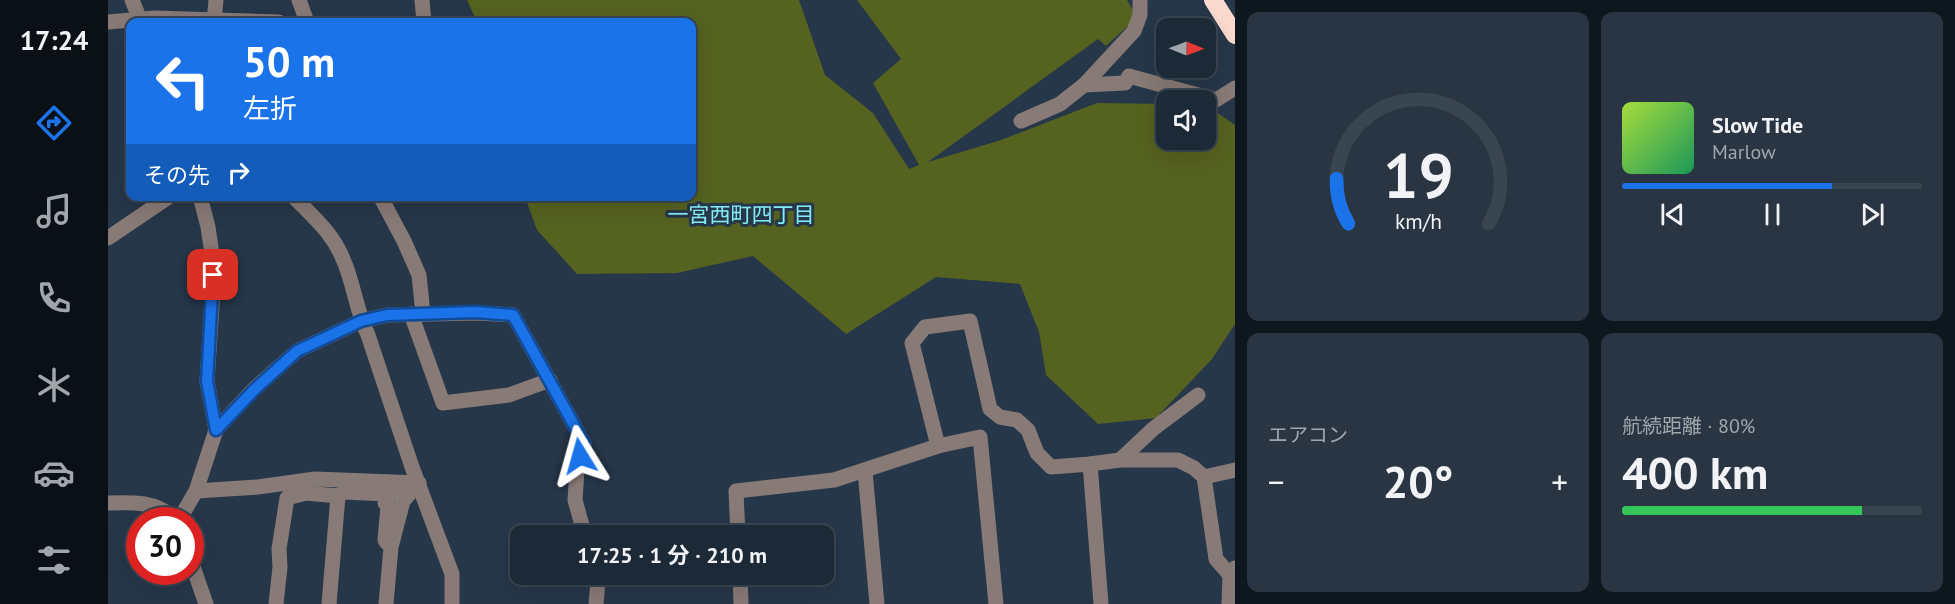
<!DOCTYPE html>
<html lang="ja">
<meta charset="utf-8">
<style>
:root{--surface:#1c2937;--page:#293542;--text:#f1f3f6;--muted:#a0a6ad;--line:#3a4552;--accent:#1a73e8}
body{margin:0;font-family:"PT Sans","Noto Sans JP",sans-serif;background:var(--page);color:var(--text);height:100vh;display:flex;flex-direction:column;font-size:22px;white-space:nowrap}
*{box-sizing:border-box;margin:0}
p{font-size:20px;color:var(--muted)}
.icon{flex:none;width:33px;height:33px;fill:none;stroke:currentColor;stroke-width:2;stroke-linecap:round;stroke-linejoin:round}
.map{position:relative;flex:1;overflow:hidden}
.panel{display:flex;flex-direction:column;gap:12px;padding:12px;background:#0f171e;width:720px}
.panel>*{flex:none}
.hud{position:absolute;left:18px;top:18px;width:570px;height:183px;border-radius:12px;box-shadow:0 6px 24px #0002,0 0 0 2px var(--line);background:#1a73e8;color:#fff;overflow:hidden}
.needle{width:39px;rotate:91deg}
.tools{position:absolute;left:1048px;top:18px;display:grid;gap:12px}
.tools a{display:grid;place-items:center;width:60px;height:60px;border-radius:12px;background:var(--surface);box-shadow:0 6px 24px #0002,0 0 0 2px var(--line);font-size:30px}
.speed{position:absolute;left:18px;top:507px;display:flex;gap:12px;font-size:30px;font-weight:700;text-align:center}
.speed>*{display:grid;place-content:center;width:78px;height:78px;border-radius:50%;background:var(--surface);box-shadow:0 6px 24px #0002,0 0 0 2px var(--line);line-height:1}
.speed .limit{border:9px solid #d22;background:#fff;color:#111}
.pin{position:absolute;display:grid;place-items:center;width:51px;height:51px;color:#fff;margin:-26px;border-radius:12px;box-shadow:0 3px 9px #0006}
.me{position:absolute;width:66px;margin:-33px;rotate:352deg;stroke-linejoin:round;filter:drop-shadow(0 0 4px #0008)}
.turn{display:flex;align-items:center;gap:21px;height:126px;padding:0 18px;font-size:27px}
.turn .icon{width:78px;height:78px;stroke-width:2.5}
.turn b{display:block;font-size:42px;line-height:51px}
.then{display:flex;align-items:center;height:57px;padding:0 18px;background:#0003;gap:12px;font-size:22px}
.big{font-size:45px;font-weight:700;line-height:1.1}
.panel .tile{flex:1;display:flex;flex-direction:column;justify-content:center;gap:9px;min-width:0;padding:0 21px;border-radius:12px;background:var(--page)}
.panel .dial{align-items:center;gap:0}
.dial svg{height:156px;overflow:visible;fill:none;stroke:var(--line);stroke-width:7;stroke-linecap:round;text-anchor:middle}
.dial text{fill:var(--text);stroke:none}
.song{display:flex;align-items:center;gap:18px}
.cover{width:72px;height:72px;border-radius:9px;background:linear-gradient(135deg,hsl(80 70% 55%),hsl(150 70% 35%))}
.played{height:6px;border-radius:3px;background:linear-gradient(90deg,var(--accent) 70%,var(--line) 70%)}
.keys{display:flex;justify-content:space-around;direction:ltr}
.heat{display:flex;justify-content:space-between;align-items:center;font-size:33px;direction:ltr}
.charge{height:9px;border-radius:4px;background:linear-gradient(90deg,#34c759 80%,var(--line) 0)}
.panel .tiles{flex:1;display:grid;gap:12px;grid-template-columns:repeat(2,1fr)}
.trip{position:absolute;left:402px;top:525px;width:324px;height:60px;border-radius:12px;background:var(--surface);box-shadow:0 6px 24px #0002,0 0 0 2px var(--line);font-weight:700;line-height:60px;text-align:center}
main{display:flex;flex:1;min-height:0}
.menu{display:flex;flex-direction:column;width:108px;justify-content:space-around;align-items:center;background:#0b1016;color:var(--muted)}
.menu .icon{width:42px;height:42px}
.menu .selected{color:var(--accent)}
.menu b{font-size:27px;color:var(--text)}
.map>svg:first-child{display:block}
.green{fill:#56621f}
.lines{fill:none;stroke-linecap:round;stroke-linejoin:round}
.minor{stroke:#887a76;stroke-width:15}
.highway{stroke:#fad9ce;stroke-width:18}
.route-casing{stroke:#114b97;stroke-width:15}
.route{stroke:#1a73e8;stroke-width:10}
.labels{text-anchor:middle;dominant-baseline:central;stroke-width:6;stroke-linejoin:round;paint-order:stroke}
.neighbourhood-label{font-size:21px;fill:#82edf7;stroke:#263749}
</style>
<main>
<nav class="menu">
<b>17:24</b>
<svg class="icon selected" aria-label="directions" viewBox="0 0 24 24"><path d="M12 3l9 9-9 9-9-9zM9 14v-3h6M13 9l2 2-2 2"/></svg>
<svg class="icon" aria-label="music" viewBox="0 0 24 24"><path d="M9 18V5l10-2v13"/><circle cx="6" cy="18" r="3"/><circle cx="16" cy="16" r="3"/></svg>
<svg class="icon" aria-label="phone" viewBox="0 0 24 24"><path d="M5 4h4l2 5-3 2q2 4 5 5l2-3 5 2v4C11 20 4 13 5 4z"/></svg>
<svg class="icon" aria-label="climate" viewBox="0 0 24 24"><path d="M12 3v18M4 7l16 10M4 17L20 7"/></svg>
<svg class="icon" aria-label="car" viewBox="0 0 24 24"><path d="M5 17H2v-5l4-1 3-4h7l3 4 3 1v5h-3M9 17h6M6 11h13"/><circle cx="7" cy="17" r="2"/><circle cx="17" cy="17" r="2"/></svg>
<svg class="icon" aria-label="filters" viewBox="0 0 24 24"><path d="M4 7h16M4 17h16"/><circle cx="9" cy="7" r="2"/><circle cx="15" cy="17" r="2"/></svg>
</nav>
<div class="map">
<svg width="1127" height="604" viewBox="0 0 1127 604">
<rect width="100%" height="100%" fill="#263749"/>
<!-- green -->
<polygon class="green" points="359,0 691,0 717,75 765,113 801,169 811,165 765,83 793,59 749,0 1019,0 1026,12 1022,24 998,46 990,39 820,162 893,140 989,103 1059,104 1059,140 1098,140 1098,105 1127,125 1127,324 1104,359 1048,418 990,424 938,375 931,332 912,284 828,277 738,334 645,256 569,273 469,274 429,230 417,197 584,196 584,22 369,22"/>
<g class="lines">
<!-- minor -->
<g class="minor">
<polyline points="24,0 33,22"/>
<polyline points="191,0 199,22"/>
<polyline points="314,0 316,22"/>
<polyline points="0,22 46,18 171,22"/>
<polyline points="106,22 108,0"/>
<polyline points="976,85 1017,83 1021,76 1108,100 1127,88"/>
<polyline points="913,121 952,104 976,85 1026,31 1032,15 1032,0"/>
<path d="M185,196C204,216 225,233 235,259C246,283 248,311 260,335L304,467L344,574V604"/>
<polyline points="272,196 296,241 311,275 315,314"/>
<polyline points="0,238 62,196"/>
<polyline points="303,314 335,403 401,395 442,380"/>
<polyline points="108,430 145,390 189,351 253,321 279,315 367,313 405,315 476,443 469,470 467,500 477,536"/>
<polyline points="830,446 804,343 817,327 862,321 882,409 892,417 909,420 920,430 929,453 943,467 982,464 1012,460 1070,460 1086,468 1096,477 1108,559 1122,575"/>
<polyline points="1012,460 1045,429 1090,395"/>
<polyline points="982,464 993,604"/>
<polyline points="757,471 769,604"/>
<polyline points="1096,477 1127,470"/>
<polyline points="88,491 150,487 207,479 311,483"/>
<polyline points="230,496 236,492 300,495"/>
<path d="M0,503C24,502 50,501 67,520"/>
<polyline points="277,503 280,506 277,540 279,543"/>
<polyline points="71,520 88,491 108,430 99,381 105,290 105,261 100,227 92,196"/>
<polyline points="630,536 628,491 726,480 830,446 872,437 888,604"/>
<polyline points="82,558 98,604"/>
<polyline points="632,574 633,604"/>
<polyline points="168,604 172,567 171,549 179,498 198,493 230,496 221,604"/>
<polyline points="278,604 283,547 295,501 311,483"/>
<polyline points="488,604 490,581 488,574"/>
<polyline points="1121,604 1122,575 1127,568"/>
</g>
<!-- highway -->
<polyline class="highway" points="1105,0 1127,35"/>
</g>
<g class="lines">
<!-- route casing -->
<g class="route-casing">
<polyline id="route" points="105,275 99,381 108,430 146,390 189,351 253,321 279,315 367,312 405,315 476,443 472,456"/>
</g>
<!-- route -->
<use href="#route" class="route"/>
</g>
<g class="labels">
<!-- neighbourhood labels -->
<g class="neighbourhood-label">
<text x="633" y="214">一宮西町四丁目</text>
</g>
</g>
</svg>
<div class="tools">
<a><svg class="needle" viewBox="-14 -14 28 28"><path d="M0-13l5 13h-10z" fill="#e53935"/><path d="M0 13l5-13h-10z" fill="#a0a6ad"/></svg></a>
<a><svg class="icon" aria-label="sound" viewBox="0 0 24 24"><path d="M4 9h4l5-4v14l-5-4H4zM17 9q2 3 0 6"/></svg></a>
</div>
<div class="speed"><div class="limit">30</div></div>
<div class="pin" style="left:105px;top:275px;background:#d93025"><svg class="icon" aria-label="arrive" viewBox="0 0 24 24"><path d="M6 21V4h12l-3 4 3 4H6"/></svg></div>
<svg class="me" style="left:472px;top:456px" viewBox="-20 -20 40 40"><path d="M0-17L14 15 0 8-14 15z" fill="#1a73e8" stroke="#fff" stroke-width="4"/></svg>
<div class="trip">17:25 · 1 分 · 210 m</div>
<div class="hud">
<div class="turn"><svg class="icon" aria-label="left" viewBox="0 0 24 24"><path d="M17 20v-9H6M10 6l-5 5 5 5"/></svg><div><b>50 m</b>左折</div></div>
<div class="then">その先<svg class="icon" aria-label="right" viewBox="0 0 24 24"><path d="M7 20v-9h11M14 6l5 5-5 5"/></svg></div>
</div>
</div>
<section class="panel">
<div class="tiles">
<div class="tile dial"><svg viewBox="0 0 100 80">
<path d="M14 69A42 42 0 1 1 86 69"/>
<path d="M14 69A42 42 0 0 1 8 46" stroke="#1a73e8"/>
<text x="50" y="56" font-size="32" font-weight="700">19</text>
<text x="50" y="72" font-size="11">km/h</text>
</svg></div>
<div class="tile">
<div class="song"><i class="cover"></i><div><b>Slow Tide</b><p>Marlow</p></div></div>
<div class="played"></div>
<div class="keys"><svg class="icon" aria-label="previous" viewBox="0 0 24 24"><path d="M18 5L8 12l10 7zM5 5v14"/></svg><svg class="icon" aria-label="pause" viewBox="0 0 24 24"><path d="M8 5v14M16 5v14"/></svg><svg class="icon" aria-label="next" viewBox="0 0 24 24"><path d="M6 5l10 7-10 7zM19 5v14"/></svg></div>
</div>
<div class="tile"><p>エアコン</p>
<div class="heat"><a>−</a><b class="big">20°</b><a>+</a></div>
</div>
<div class="tile"><p>航続距離 · 80%</p><b class="big">400 km</b><div class="charge"></div></div>
</div>
</section>
</main>
